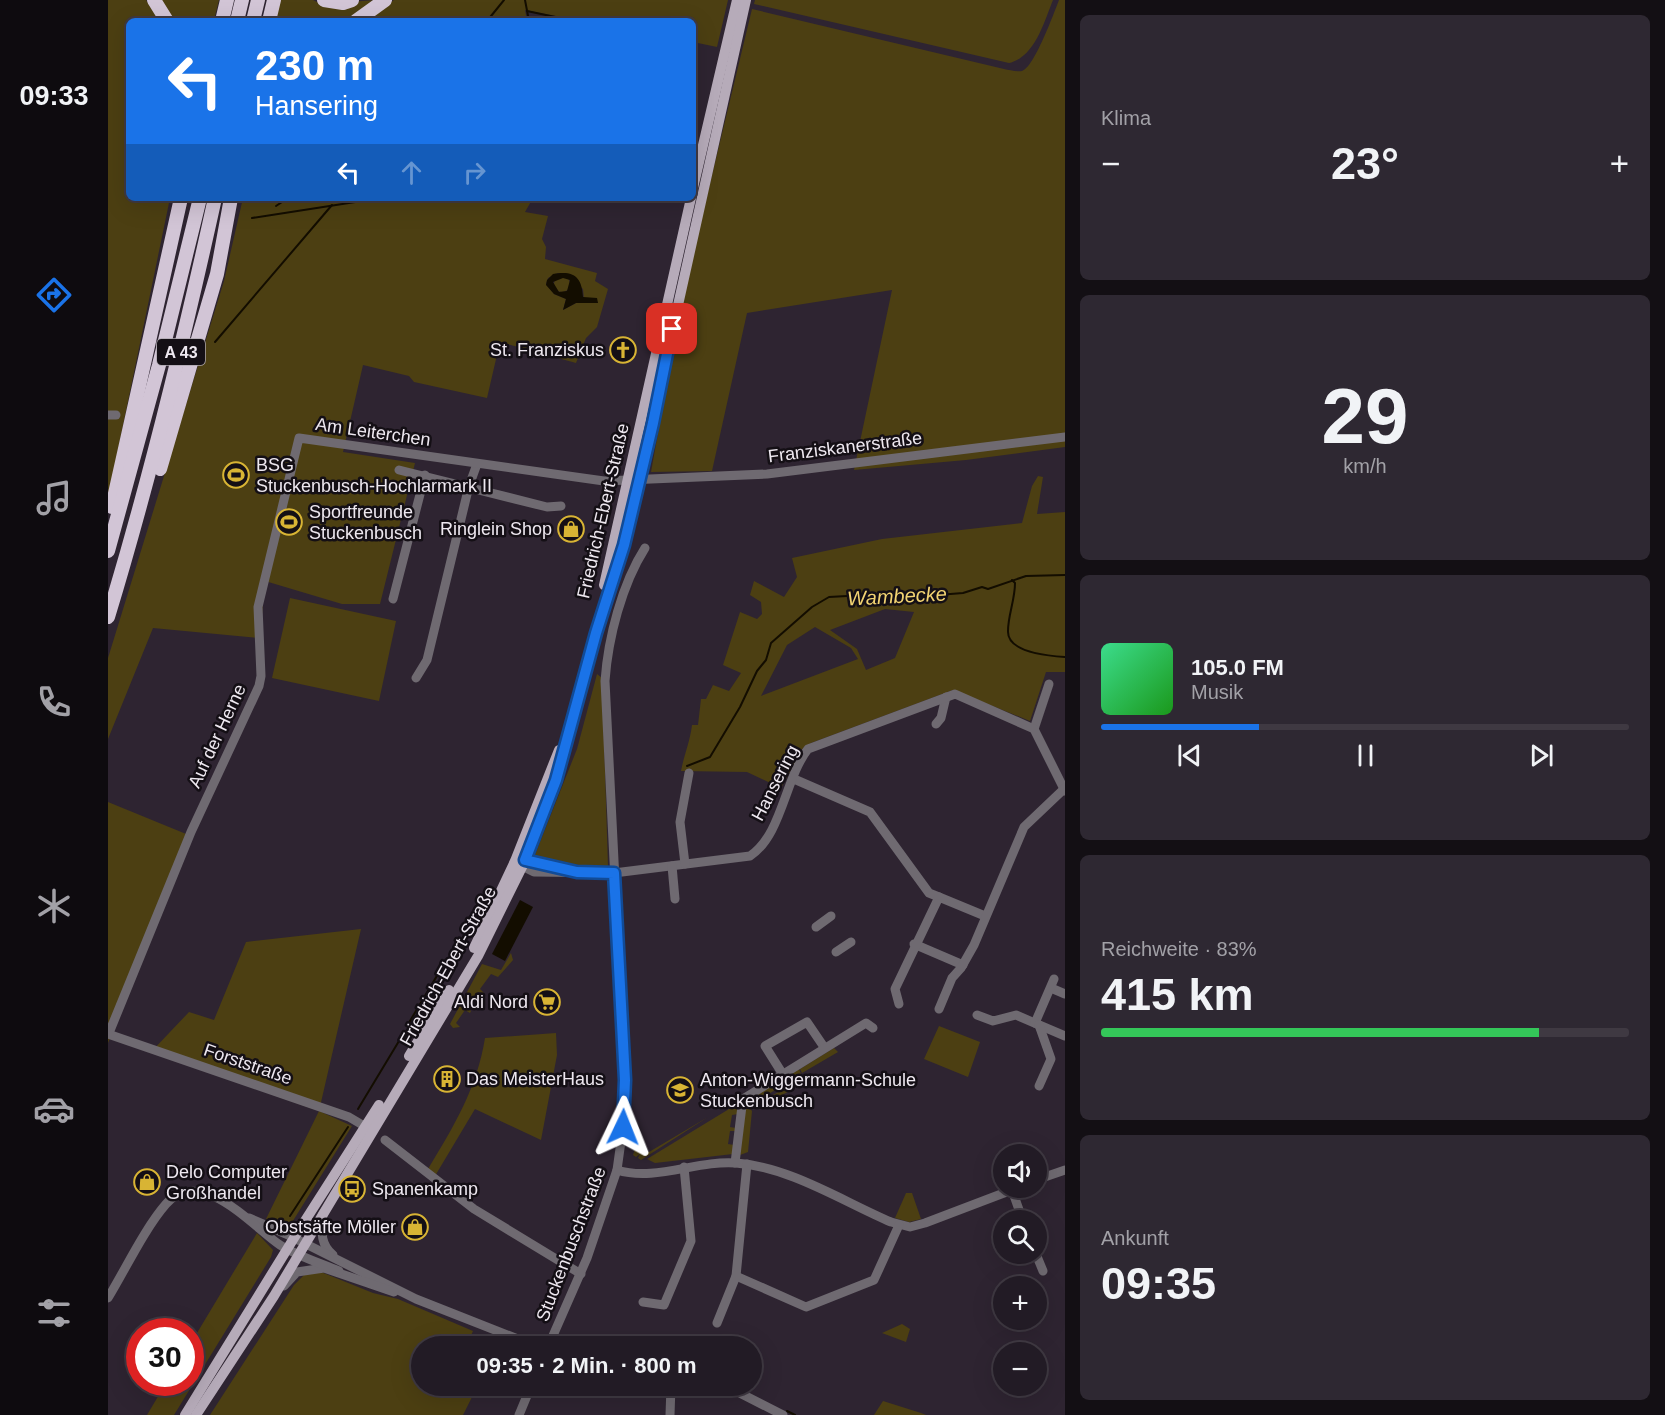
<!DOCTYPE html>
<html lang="de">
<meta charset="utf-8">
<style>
:root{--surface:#221b25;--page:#2e2832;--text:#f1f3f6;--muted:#a2a1a7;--line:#3f3942;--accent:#1a73e8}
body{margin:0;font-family:Arial,sans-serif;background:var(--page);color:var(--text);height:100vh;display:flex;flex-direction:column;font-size:22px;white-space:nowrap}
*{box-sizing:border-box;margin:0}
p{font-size:20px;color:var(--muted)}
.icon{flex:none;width:33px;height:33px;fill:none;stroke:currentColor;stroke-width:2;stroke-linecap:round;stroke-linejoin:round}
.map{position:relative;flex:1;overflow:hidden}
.drawer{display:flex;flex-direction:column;gap:15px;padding:15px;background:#130f14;width:600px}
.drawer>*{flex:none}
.top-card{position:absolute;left:18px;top:18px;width:570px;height:183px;border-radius:9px;box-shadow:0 6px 24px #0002,0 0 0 2px var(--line);background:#1a73e8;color:#fff;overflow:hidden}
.fabs{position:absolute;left:885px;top:1144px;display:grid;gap:12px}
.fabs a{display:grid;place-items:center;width:54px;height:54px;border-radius:50%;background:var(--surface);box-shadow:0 6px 24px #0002,0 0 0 2px var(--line);font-size:30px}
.speed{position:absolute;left:18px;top:1318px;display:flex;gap:12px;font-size:30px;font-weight:700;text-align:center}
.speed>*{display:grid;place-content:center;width:78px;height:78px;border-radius:50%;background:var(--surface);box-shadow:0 6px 24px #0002,0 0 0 2px var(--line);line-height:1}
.speed .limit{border:9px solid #d22;background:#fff;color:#111}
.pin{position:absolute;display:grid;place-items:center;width:51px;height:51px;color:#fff;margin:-26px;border-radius:12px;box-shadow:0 3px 9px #0006}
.me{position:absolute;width:66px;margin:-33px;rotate:2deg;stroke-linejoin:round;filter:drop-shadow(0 0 4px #0008)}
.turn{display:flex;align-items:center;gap:21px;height:126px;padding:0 30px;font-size:27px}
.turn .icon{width:78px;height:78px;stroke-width:2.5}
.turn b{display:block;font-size:42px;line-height:51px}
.lanes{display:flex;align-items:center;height:57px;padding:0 30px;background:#0003;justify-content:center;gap:30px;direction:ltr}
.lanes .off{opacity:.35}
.big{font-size:45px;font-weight:600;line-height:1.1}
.drawer .tile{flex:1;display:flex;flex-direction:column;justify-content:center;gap:9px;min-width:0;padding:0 21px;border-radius:9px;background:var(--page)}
.drawer .dial{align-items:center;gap:0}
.dial b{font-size:78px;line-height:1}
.song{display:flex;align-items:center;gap:18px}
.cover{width:72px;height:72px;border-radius:9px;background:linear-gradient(135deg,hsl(150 70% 55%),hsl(120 70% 35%))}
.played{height:6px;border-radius:3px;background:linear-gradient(90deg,var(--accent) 30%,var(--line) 30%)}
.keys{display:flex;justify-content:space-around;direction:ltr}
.heat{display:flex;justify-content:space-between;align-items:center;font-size:33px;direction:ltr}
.charge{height:9px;border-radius:4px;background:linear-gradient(90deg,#34c759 83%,var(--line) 0)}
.trip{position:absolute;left:303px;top:1336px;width:351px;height:60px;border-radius:30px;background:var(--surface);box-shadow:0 6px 24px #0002,0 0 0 2px var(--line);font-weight:600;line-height:60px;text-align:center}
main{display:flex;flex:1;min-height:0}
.menu{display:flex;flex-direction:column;width:108px;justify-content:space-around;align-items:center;background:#0e0b0f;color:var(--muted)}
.menu .icon{width:42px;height:42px}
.menu .on{color:var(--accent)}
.menu b{font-size:27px;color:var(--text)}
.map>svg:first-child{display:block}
.green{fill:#4c3f12;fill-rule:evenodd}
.water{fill:#130d00;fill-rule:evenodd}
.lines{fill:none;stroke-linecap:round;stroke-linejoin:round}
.stream{stroke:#130d00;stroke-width:2}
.minor{stroke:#6f6a71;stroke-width:9}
.major{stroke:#b6abb9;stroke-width:10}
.highway{stroke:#d2c5d6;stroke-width:14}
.route-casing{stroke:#114b97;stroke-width:15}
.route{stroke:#1a73e8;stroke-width:10}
.labels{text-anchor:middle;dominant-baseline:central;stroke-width:5;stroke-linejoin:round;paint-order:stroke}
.shield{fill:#140f15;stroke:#ada7ae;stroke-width:1.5}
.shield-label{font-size:16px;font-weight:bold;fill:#eee8f0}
.poi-label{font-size:18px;fill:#eee8f0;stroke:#140f15;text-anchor:start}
.street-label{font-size:18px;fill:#eee8f0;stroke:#140f15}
.water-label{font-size:20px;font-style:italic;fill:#f2d372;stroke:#140f15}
</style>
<main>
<nav class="menu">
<b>09:33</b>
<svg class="icon on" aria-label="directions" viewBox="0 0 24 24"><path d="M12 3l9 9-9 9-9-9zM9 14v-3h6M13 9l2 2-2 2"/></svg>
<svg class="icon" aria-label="music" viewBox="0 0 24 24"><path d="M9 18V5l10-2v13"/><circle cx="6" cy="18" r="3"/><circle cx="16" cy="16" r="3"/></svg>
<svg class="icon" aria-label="phone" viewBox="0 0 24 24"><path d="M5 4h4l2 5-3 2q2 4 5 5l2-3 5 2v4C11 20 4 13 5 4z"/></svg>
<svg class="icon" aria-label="climate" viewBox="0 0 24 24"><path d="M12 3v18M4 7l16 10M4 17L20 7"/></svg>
<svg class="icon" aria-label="car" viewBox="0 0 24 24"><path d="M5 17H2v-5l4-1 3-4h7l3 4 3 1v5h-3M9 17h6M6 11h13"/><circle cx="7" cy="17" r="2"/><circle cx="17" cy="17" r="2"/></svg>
<svg class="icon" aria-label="filters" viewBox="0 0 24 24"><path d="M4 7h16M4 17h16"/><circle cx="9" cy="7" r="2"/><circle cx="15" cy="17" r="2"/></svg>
</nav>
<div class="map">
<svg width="957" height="1415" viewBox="0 0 957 1415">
<rect width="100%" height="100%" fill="#2e2431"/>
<!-- green -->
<g class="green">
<polygon points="0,0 38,0 52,21 21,21 21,198 62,198 0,498"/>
<polygon points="50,0 111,0 107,16 101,21 63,21"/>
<polygon points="170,0 205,0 213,4 268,0 238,21 166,21"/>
<polygon points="286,0 620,0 609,47 585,42 585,21 474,21 417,10 419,21 255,21"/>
<path d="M647,0H945C936,22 927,57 901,63L646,4Z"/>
<path d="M951,0H957V447L858,460L746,470L784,290L639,313L604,471L543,472L573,304L644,9L896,69C901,70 909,72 914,71C926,68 946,13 951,0Z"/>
<path d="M135,198H425L417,212L440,216L434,239L438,247L437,259L489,273L487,281L500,289L489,327L478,338L468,363L392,342L379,398L306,382L301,376L255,365L235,452L307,463L272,604H234L157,581L152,638L45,628L0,739V658L116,281ZM450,273L458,274L475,289L476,299L486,298L490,303H468L455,310L458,299L446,294L438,284L440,278Z"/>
<circle cx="454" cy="284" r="8"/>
<path d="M930,476L935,477L929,514L957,512V672H938L922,721L845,690L703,743L695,748L673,788L639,772L573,771C576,755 582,742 584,725H590L593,699H598L605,685L621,691L633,673L615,665L632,612L649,619L654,614L653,602L642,595L646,581L676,597L689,577L684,558L774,539L914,523L924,486ZM777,609L806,612L787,658L758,670L749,649L722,630ZM707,627L743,648L750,659L653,696L679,645Z"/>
<polygon points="182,598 288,621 271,701 164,678"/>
<polygon points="489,674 494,678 500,866 470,865 426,857 469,749"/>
<polygon points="0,802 83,836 0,1043"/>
<polygon points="253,929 211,1111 244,1126 183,1224 170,1225 158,1219 211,1111 43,1052 81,1012 106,1020 138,942"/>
<polygon points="403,953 405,960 390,977 383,974 372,989 376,993 370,992 359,1007 363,1011 362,1013 357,1010 348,1023 352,1027 345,1028 342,1024 374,964 393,970"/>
<polygon points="831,1026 872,1042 860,1077 816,1059"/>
<path d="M448,1033L449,1055L433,1140L367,1109L327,1176L320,1169C346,1126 369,1088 377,1038Z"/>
<polygon points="726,1048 730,1052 694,1073 692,1069"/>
<polygon points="691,1069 693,1074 646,1103 640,1103 638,1101"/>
<polygon points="681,1086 683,1090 660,1103 658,1099"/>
<polygon points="638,1104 644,1111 640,1152 632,1155"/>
<polygon points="626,1106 631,1107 630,1114 624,1115 622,1127 628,1128 627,1131 622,1131 620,1144 626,1145 625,1154 547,1163 539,1159"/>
<polygon points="600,1117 533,1160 530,1158 532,1154 528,1157 525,1155 528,1145 541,1152"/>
<polygon points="798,1193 804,1193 813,1219 801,1222 787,1218"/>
<polygon points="149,1233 165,1250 163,1257 66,1415 39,1415 58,1383 82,1383 83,1343"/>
<polygon points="213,1272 265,1293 290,1299 365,1331 358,1347 314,1347 314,1386 349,1386 366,1393 355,1415 102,1415 186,1285 196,1275"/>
<polygon points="794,1324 802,1329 798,1342 774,1333"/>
<polygon points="775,1401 813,1413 818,1415 766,1415"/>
</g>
<!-- water -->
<g class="water">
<path d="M445,274C466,270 474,277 475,297L489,298L490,303H468L455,310L458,299L446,294L438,285L439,280ZM455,278L462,280L459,291L451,292L445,282Z"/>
<polygon points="412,900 425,907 397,961 384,954"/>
</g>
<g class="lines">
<!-- stream -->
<g class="stream">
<polyline points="417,0 421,21"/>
<polyline points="419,11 466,21"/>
<polyline points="379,21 396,0"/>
<polyline points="168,206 180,198"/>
<polyline points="144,218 273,198"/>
<polyline points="107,342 224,205"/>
<path d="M904,580L907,583C907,600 900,615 900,631C899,653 942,656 957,657"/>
<polyline points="579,766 602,757 632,707 649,671 658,660 663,643 704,607 721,597 775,594 792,598 855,593 874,587 880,589 918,576 957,575"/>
<polyline points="299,1026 339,959"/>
<polyline points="250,1109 291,1041"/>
<polyline points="182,1216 240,1127"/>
<polyline points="679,1411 687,1415"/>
</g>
<!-- minor -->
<g class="minor">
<polyline points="0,415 8,415"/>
<polyline points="291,470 439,507 453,506"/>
<polyline points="285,599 317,475"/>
<polyline points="308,678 319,660 361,486 369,464"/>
<polyline points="828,724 833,718 838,697"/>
<polyline points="926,729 941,684"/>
<polyline points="686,779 762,812 821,893 831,897"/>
<polyline points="412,860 454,868"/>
<path d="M408,863L426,872L506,873L642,856C674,835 677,778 700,749L847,694L926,729L957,791"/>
<polyline points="577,864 572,822 581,773"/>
<polyline points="564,866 567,899"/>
<polyline points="708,927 723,916"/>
<polyline points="806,944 855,965"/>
<polyline points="728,952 743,942"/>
<polyline points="943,988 957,994"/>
<polyline points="791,1004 787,989 831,897 877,916"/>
<polyline points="831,1009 844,978 853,968 866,945 916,827 957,788"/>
<polyline points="869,1015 885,1021 908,1015 957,1036"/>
<polyline points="927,1023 946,979"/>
<polyline points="1,1033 83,832 151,686 153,676 150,607 191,438 496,481 659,474 957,437"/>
<polyline points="0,1034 241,1117 263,1130"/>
<polyline points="674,1073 657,1046 699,1022 716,1047"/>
<polyline points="931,1086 943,1059 931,1025"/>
<polyline points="277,1140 366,1209 473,1274"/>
<polyline points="627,1163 634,1106 630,1102 758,1023 765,1028"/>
<path d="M509,1170C547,1182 589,1160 628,1163C682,1167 734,1201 783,1222L802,1227L817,1223L909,1188"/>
<polyline points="928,1180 957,1170"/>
<polyline points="904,1190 915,1221"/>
<path d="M215,1213C214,1230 211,1243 225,1255"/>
<polyline points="141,1218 178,1234 308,1299 430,1347"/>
<polyline points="928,1254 935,1271"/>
<polyline points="628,1276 698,1307 766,1280 791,1225"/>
<polyline points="176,1286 189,1272 216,1268 286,1292"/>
<path d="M0,1298C17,1270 37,1228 58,1204C93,1165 144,1226 172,1245C189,1256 212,1263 231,1271"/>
<polyline points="535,1302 556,1305 583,1241 576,1167"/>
<polyline points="609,1323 628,1276 639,1164"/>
<path d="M440,1347L479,1258L509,1170L515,1127L517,1080L497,681C500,638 514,584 537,548"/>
<polyline points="618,1386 675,1415"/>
<polyline points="411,1415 423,1386"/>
<polyline points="562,1415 563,1386"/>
</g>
<!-- major -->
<g class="major">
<polyline points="585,188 629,0"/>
<polyline points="496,585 583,198"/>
<polyline points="366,948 407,861 451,750"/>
<polyline points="301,1056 341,990"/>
<polyline points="77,1415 186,1238 271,1105"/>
<polyline points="88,1415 166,1296 370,956 414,867 443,796 525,507 638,0"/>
</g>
<!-- highway -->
<g class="highway">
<polyline points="46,0 59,21"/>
<polyline points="216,0 235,3 244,0"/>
<polyline points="114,21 119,0"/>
<polyline points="129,21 134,0"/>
<polyline points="145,21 150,0"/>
<polyline points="161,21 166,0"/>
<polyline points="248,21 277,0"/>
<polyline points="52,469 109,274 123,198"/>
<polyline points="4,507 73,198"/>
<polyline points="0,551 51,365 92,198"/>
<path d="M0,617C42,479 76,339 107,198"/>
</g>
</g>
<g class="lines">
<!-- route casing -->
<g class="route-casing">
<polyline id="route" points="515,1127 517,1080 506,873 469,872 417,860 448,780 488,633 516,545 545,423 564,329"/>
</g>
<!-- route -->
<use href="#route" class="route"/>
</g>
<!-- icons -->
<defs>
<g id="church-ring" transform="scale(1.35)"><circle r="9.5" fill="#140f15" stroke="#d8b434" stroke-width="1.5"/><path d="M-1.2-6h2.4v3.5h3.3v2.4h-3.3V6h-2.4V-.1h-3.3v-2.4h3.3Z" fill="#d8b434"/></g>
<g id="stadium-ring" transform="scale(1.35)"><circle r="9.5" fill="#140f15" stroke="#d8b434" stroke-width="1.5"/><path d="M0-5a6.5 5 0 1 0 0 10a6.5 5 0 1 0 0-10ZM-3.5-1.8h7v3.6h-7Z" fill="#d8b434"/></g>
<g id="shop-ring" transform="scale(1.35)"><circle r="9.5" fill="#140f15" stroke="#d8b434" stroke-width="1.5"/><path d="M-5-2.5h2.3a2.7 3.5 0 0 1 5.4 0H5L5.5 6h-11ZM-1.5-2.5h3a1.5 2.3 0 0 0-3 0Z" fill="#d8b434"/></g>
<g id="supermarket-ring" transform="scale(1.35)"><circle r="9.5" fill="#140f15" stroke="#d8b434" stroke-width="1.5"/><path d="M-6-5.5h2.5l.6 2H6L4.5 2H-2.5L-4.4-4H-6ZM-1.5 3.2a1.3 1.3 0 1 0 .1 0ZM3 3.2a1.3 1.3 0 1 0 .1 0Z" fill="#d8b434"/></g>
<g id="building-ring" transform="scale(1.35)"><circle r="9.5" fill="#140f15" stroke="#d8b434" stroke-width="1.5"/><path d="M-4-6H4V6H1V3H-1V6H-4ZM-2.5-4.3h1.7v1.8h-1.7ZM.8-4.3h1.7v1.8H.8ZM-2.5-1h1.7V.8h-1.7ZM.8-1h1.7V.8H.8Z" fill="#d8b434"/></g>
<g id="school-ring" transform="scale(1.35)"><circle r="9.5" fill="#140f15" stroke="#d8b434" stroke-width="1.5"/><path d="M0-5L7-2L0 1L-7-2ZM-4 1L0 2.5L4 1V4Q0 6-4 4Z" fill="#d8b434"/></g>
<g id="bus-ring" transform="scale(1.35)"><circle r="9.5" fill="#140f15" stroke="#d8b434" stroke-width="1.5"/><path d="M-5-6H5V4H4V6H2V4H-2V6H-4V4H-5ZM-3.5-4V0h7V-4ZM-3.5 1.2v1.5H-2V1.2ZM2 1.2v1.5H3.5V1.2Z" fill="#d8b434"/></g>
</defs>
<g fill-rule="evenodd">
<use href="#church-ring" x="515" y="350"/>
<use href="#stadium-ring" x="128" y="475"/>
<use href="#stadium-ring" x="181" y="522"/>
<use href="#shop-ring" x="463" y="529"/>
<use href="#supermarket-ring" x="439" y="1002"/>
<use href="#building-ring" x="339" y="1079"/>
<use href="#school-ring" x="572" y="1090"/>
<use href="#shop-ring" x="39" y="1182"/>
<use href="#bus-ring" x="244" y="1189"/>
<use href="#shop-ring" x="307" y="1227"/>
</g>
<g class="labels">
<!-- shield labels -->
<rect class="shield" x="49" y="339" width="48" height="26" rx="4.5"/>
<g class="shield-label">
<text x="73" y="352">A 43</text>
</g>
<!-- poi labels -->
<g class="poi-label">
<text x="496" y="350" text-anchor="end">St. Franziskus</text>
<text x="148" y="465">BSG<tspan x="148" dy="21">Stuckenbusch-Hochlarmark II</tspan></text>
<text x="201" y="512">Sportfreunde<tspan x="201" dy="21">Stuckenbusch</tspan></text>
<text x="444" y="529" text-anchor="end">Ringlein Shop</text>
<text x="420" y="1002" text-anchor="end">Aldi Nord</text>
<text x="358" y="1079">Das MeisterHaus</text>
<text x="592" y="1080">Anton-Wiggermann-Schule<tspan x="592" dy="21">Stuckenbusch</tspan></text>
<text x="58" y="1172">Delo Computer<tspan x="58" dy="21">Großhandel</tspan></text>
<text x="264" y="1189">Spanenkamp</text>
<text x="288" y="1227" text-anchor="end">Obstsäfte Möller</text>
</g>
<!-- street labels -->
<g class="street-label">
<text transform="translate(265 432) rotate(8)">Am Leiterchen</text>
<text transform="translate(737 447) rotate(-7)">Franziskanerstraße</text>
<text transform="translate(495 511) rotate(-77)">Friedrich-Ebert-Straße</text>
<text transform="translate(109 736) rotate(-65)">Auf der Herne</text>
<text transform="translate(667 783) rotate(-63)">Hansering</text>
<text transform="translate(340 966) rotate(-61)">Friedrich-Ebert-Straße</text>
<text transform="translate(140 1064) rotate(19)">Forststraße</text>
<text transform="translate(463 1244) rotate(-69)">Stuckenbuschstraße</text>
</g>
<!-- water labels -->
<g class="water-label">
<text transform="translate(789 596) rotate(-3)">Wambecke</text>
</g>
</g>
</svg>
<div class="fabs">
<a><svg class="icon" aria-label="sound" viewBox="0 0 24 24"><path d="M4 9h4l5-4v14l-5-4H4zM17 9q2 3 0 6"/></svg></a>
<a><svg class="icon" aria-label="search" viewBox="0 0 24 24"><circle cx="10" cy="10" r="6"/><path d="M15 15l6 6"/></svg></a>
<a>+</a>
<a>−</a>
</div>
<div class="speed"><div class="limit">30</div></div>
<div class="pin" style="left:564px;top:329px;background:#d93025"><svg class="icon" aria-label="arrive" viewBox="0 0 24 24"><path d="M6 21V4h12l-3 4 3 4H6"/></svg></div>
<svg class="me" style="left:515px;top:1127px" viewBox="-20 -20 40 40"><path d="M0-17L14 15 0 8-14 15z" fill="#1a73e8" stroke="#fff" stroke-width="4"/></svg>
<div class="trip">09:35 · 2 Min. · 800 m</div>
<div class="top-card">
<div class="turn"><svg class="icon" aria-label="left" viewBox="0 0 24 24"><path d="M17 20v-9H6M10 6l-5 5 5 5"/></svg><div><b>230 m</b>Hansering</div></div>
<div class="lanes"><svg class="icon" aria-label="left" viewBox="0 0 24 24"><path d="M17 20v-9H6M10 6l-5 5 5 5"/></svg><svg class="icon off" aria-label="ahead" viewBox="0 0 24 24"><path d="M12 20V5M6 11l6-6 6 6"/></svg><svg class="icon off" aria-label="right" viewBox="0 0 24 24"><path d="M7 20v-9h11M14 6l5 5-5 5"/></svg></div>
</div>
</div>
<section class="drawer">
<div class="tile"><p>Klima</p>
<div class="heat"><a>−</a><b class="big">23°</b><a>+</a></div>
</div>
<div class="tile dial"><b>29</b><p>km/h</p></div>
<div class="tile">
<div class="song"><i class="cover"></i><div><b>105.0 FM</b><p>Musik</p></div></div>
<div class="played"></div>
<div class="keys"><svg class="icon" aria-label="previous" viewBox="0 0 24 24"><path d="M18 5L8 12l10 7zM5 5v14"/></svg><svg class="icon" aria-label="pause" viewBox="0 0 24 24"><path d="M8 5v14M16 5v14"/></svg><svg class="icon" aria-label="next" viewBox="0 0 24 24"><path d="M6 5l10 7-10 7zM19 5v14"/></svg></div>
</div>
<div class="tile"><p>Reichweite · 83%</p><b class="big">415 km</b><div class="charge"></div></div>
<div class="tile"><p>Ankunft</p><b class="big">09:35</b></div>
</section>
</main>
